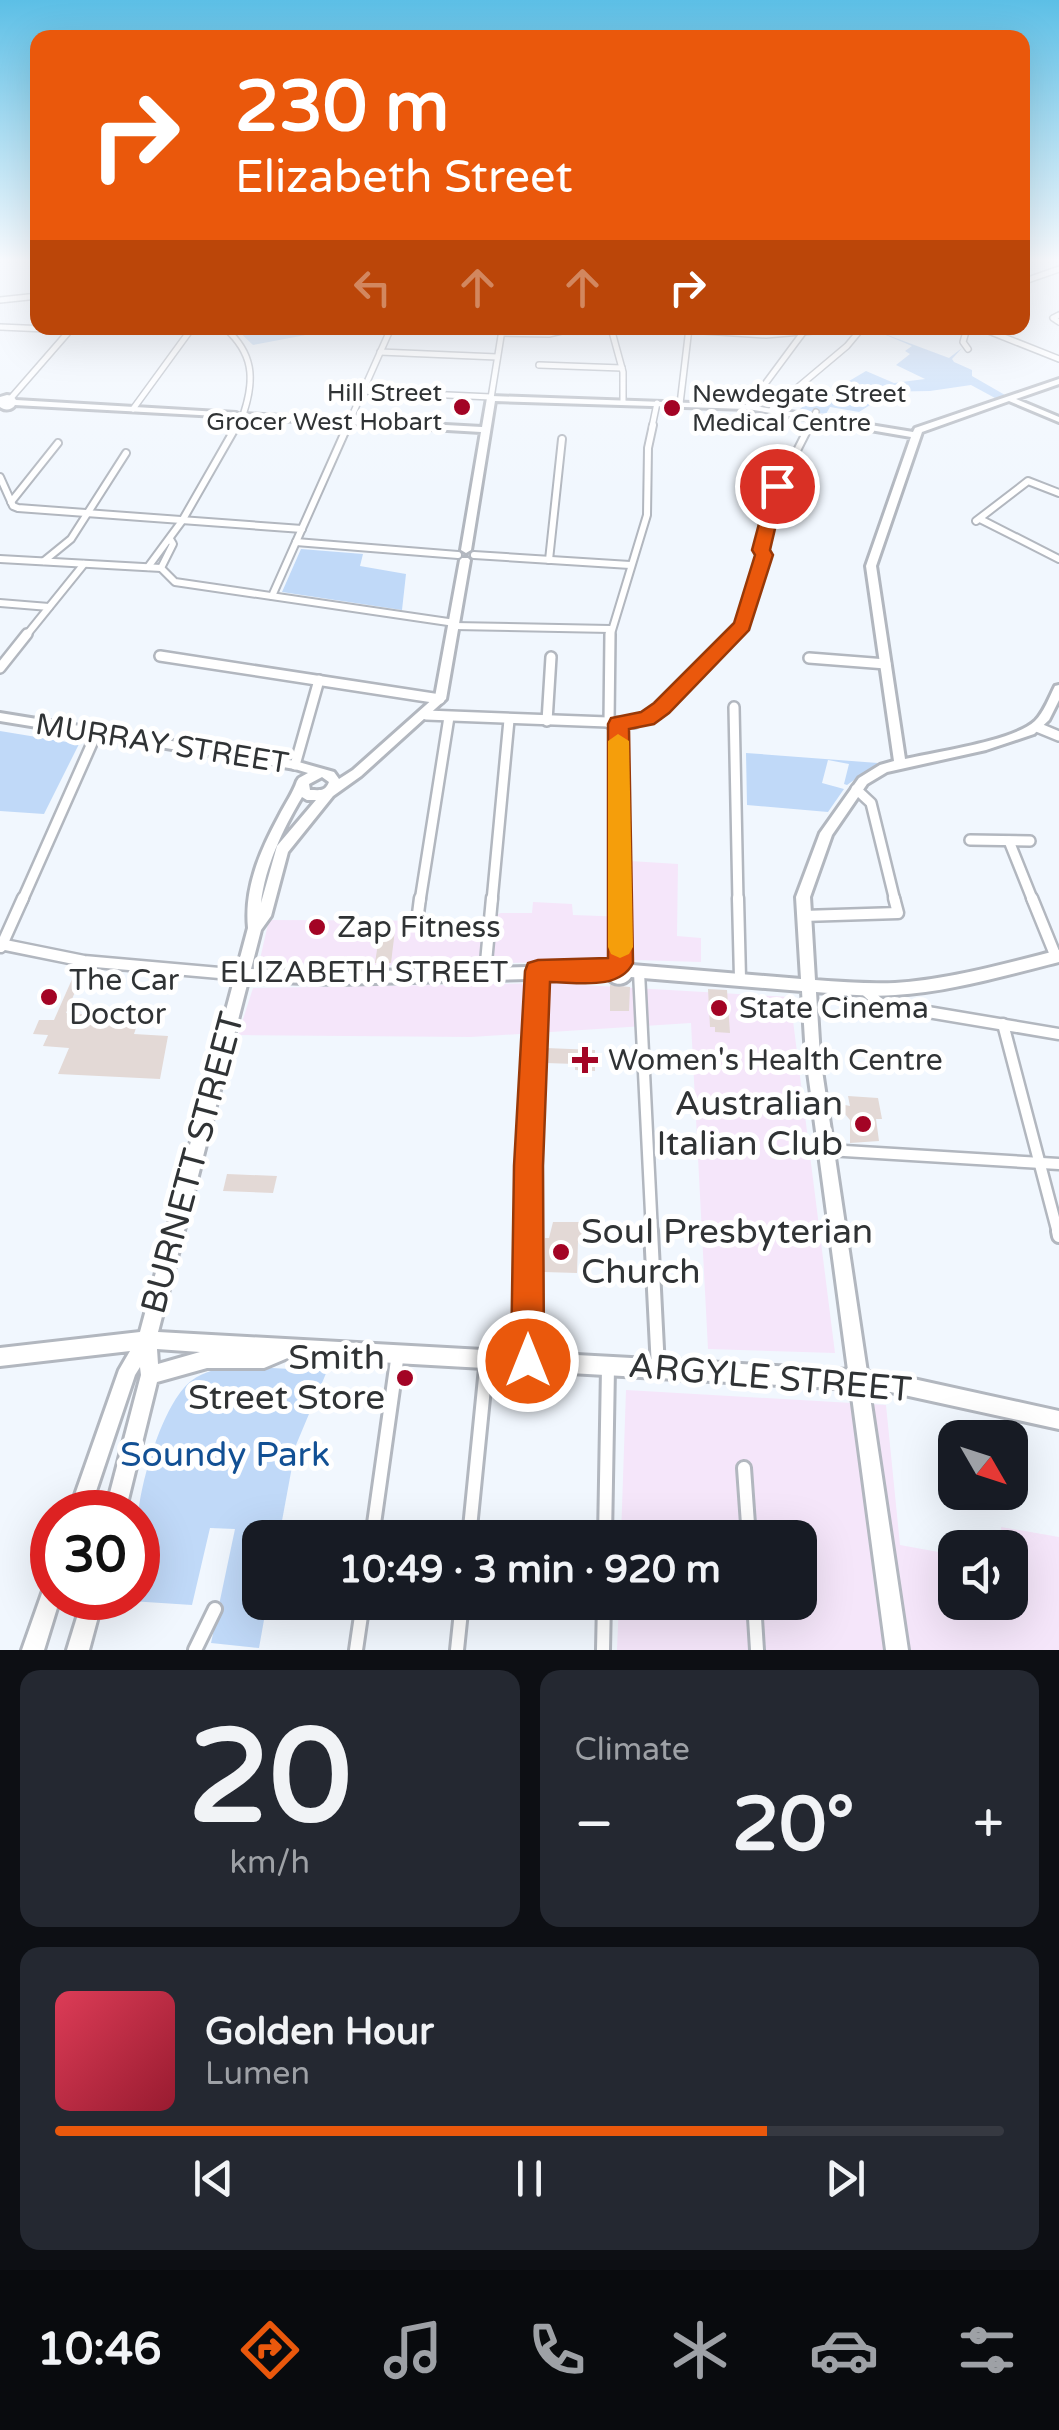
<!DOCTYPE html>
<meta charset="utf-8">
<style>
:root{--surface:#171b24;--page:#242831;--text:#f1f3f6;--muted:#9ea1a6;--line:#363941;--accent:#ea580c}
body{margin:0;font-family:"Varela Round",sans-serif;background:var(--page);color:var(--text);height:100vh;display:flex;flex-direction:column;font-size:38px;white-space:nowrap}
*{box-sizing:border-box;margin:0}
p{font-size:32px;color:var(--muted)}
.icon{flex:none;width:55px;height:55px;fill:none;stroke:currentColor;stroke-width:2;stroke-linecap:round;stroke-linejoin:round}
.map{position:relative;height:1650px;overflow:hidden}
.panel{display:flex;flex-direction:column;gap:20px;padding:20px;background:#0d0f14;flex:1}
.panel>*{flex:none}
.banner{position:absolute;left:30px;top:30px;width:1000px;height:305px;border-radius:20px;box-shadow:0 10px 40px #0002;background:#ea580c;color:#fff;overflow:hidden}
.needle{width:65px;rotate:129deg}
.buttons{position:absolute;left:938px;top:1420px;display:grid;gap:20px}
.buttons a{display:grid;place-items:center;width:90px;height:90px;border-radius:20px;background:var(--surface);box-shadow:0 10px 40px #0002;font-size:50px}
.speed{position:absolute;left:30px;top:1490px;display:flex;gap:20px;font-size:50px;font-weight:700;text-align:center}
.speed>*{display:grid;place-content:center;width:130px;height:130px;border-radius:50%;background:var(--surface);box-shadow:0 10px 40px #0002;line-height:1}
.speed .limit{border:15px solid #d22;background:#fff;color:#111}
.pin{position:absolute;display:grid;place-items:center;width:85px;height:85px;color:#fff;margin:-42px;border:5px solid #fff;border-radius:50%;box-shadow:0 2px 10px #0007}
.me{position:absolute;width:110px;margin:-55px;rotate:0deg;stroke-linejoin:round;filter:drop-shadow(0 0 8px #0008)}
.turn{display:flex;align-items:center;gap:35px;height:210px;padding:0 40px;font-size:45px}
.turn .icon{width:130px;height:130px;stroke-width:2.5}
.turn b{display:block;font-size:70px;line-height:85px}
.lanes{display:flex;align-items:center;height:95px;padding:0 40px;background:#0003;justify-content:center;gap:50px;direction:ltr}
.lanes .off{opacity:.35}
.big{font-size:75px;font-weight:800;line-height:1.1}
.panel .widget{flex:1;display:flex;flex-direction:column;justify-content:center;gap:15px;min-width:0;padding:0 35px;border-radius:20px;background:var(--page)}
.panel .dial{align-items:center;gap:0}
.dial b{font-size:130px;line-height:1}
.song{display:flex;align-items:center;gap:30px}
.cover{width:120px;height:120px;border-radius:15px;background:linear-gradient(135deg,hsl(350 70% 55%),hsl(350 70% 35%))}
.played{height:10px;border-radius:5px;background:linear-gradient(90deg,var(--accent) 75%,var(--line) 75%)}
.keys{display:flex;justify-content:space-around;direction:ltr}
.heat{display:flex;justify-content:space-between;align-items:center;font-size:55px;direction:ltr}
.panel .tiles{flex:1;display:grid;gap:20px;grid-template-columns:1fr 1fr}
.widget:last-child{grid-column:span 2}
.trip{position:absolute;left:242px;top:1520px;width:575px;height:100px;border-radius:20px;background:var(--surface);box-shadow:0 10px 40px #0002;font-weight:800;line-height:100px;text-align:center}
.tabs{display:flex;height:160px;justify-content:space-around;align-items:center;background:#090b0e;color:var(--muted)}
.tabs .icon{width:70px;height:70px}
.tabs .on{color:var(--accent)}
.tabs b{font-size:45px;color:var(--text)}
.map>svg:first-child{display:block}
.commercial{fill:#f5e6fa}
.green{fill:#c0d9f8}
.building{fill:#e3d9d6}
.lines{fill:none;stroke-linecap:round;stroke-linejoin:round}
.street-far4-casing{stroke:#b2b7bf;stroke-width:8}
.street-far3-casing{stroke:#b2b7bf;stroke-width:10}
.street-far2-casing{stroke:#b2b7bf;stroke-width:14}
.street-far1-casing{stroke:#b2b7bf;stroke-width:15}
.street-casing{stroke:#b2b7bf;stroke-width:18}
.secondary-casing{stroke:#b2b7bf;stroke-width:6}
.street-far4{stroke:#fff;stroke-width:5}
.street-far3{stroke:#fff;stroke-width:6}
.street-far2{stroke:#fff;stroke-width:9}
.street-far1{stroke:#fff;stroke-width:10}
.street{stroke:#fff;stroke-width:12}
.secondary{fill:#fff;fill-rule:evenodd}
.route{fill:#ea580c;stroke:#983908;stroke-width:2.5}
.slow{fill:#f59e0b}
.poi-dot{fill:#a30425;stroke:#fff;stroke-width:4}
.labels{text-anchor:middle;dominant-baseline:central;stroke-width:10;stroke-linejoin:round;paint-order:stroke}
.far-poi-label{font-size:25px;fill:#303335;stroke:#fff;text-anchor:end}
.street-label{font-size:30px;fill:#303335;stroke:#fff}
.poi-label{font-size:30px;fill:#303335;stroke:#fff;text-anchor:start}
.near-poi-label{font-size:35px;fill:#303335;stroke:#fff;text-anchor:end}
.near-street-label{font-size:35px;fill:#303335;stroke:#fff}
.near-park-label{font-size:35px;fill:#125094;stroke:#fff}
</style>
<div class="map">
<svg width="1059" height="1650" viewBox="0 0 1059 1650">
<rect width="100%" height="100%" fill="#f1f7fe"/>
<!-- commercial -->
<g class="commercial">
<polygon points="630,861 678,864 677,936 701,938 701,962 634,960 374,966 263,962 260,959 269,920 478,921 501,913 532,913 533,902 572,904 573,915 628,917"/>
<polygon points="548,983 790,997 835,1353 708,1349 691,1023 471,1037 238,1035 253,988"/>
<polygon points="626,1390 886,1405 900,1545 955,1555 955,1602 1010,1602 1010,1548 1002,1547 1001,1527 1059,1537 1059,1650 617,1650 619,1603 800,1602 800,1538 621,1537"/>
</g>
<!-- green -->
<g class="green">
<polygon points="235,328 343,328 253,345"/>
<polygon points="869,328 949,358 962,348 952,359 954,362 972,370 972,376 1005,395 995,398 971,385 930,391 873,392 878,400 859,412 830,407 826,414 799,410 812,398 817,400 866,371 894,383 925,379 896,365 910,354 905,351 912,346"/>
<polygon points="301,549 363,554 360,566 406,574 402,610 282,592"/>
<polygon points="0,731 79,744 44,814 0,811"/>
<polygon points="746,753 878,763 847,785 844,784 849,764 828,760 822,783 844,789 828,812 747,805"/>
<path d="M235,1366L327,1371L296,1445L279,1537L260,1538V1602L267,1603L259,1648L211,1643L235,1529L210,1528L192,1605L115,1600L138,1598C138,1571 136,1545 138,1518C140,1483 163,1403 191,1381C204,1371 220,1368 235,1366Z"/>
</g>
<!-- building -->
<g class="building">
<polygon points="380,930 395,930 391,963 375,963"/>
<polygon points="73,977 81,978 66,1013 139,1019 134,1034 168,1036 160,1079 58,1074 69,1048 43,1046 48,1035 33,1034 39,1020 54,1020"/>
<polygon points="610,985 630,987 629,1011 610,1011"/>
<polygon points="708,989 727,990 730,1033 715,1032 715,1027 710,1027"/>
<polygon points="546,1048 595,1050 595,1071 575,1070 575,1064 546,1063"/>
<polygon points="848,1096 878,1098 882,1119 876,1119 879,1141 850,1143 850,1120 845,1114 845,1105 850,1106"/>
<polygon points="227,1174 277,1176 273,1193 223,1191"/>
<polygon points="553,1222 597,1222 598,1239 578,1241 577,1273 544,1272 545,1238 549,1238"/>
</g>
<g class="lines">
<!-- street-far4 casing -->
<g class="street-far4-casing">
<g id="street-far4">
<polyline points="1022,282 1059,269"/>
<polyline points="0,300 38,296"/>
<polyline points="1059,315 1053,318 1059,322"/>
<polyline points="0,327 70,330"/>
<path d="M225,328C253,353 255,378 244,412"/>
<polyline points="611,328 623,372 623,402"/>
<polyline points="967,328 963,342 968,349"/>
<polyline points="981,328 1059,359"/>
<polyline points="689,330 766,335 836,329 858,332"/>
<polyline points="501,333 549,334 574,328"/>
<polyline points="380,352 497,357"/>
<polyline points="539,365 622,368"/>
<polyline points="361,391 491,397"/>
<polyline points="11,398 72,328"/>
<polyline points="491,398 502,330"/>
<polyline points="680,404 689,328"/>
<polyline points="748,407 805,330"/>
<polyline points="133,409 192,328"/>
<polyline points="772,409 847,346 862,328"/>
<polyline points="235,427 240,419"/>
<polyline points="347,427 391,328"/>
<polyline points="652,427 657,403"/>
<polyline points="808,427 816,412"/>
</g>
</g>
<!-- street-far3 casing -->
<g class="street-far3-casing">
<g id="street-far3">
<polyline points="0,477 13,506 18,508 302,529"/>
<polyline points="11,502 58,443"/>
<polyline points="980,519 1059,559"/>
<polyline points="976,521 1028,481 1059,493"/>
<polyline points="296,542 458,555"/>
<polyline points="762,543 777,486"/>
<polyline points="474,555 630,565"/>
<polyline points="0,559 161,568 175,582 455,623"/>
<polyline points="549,560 562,439"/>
<polyline points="44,561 71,539 126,453"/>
<polyline points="148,567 182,521 237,425"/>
<polyline points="161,568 173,544 170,539"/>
<polyline points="272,596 348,425"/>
<polyline points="0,603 49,607"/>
<polyline points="454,626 610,629"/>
<polyline points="25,637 84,564"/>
<polyline points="610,637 647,515 648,448 653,425"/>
<polyline points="731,637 743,625 785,474 810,425"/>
</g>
</g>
<!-- street-far2 casing -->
<g class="street-far2-casing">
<g id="street-far2">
<polyline points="160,656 440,699"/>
<polyline points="809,658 886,664"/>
<polyline points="0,668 27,634"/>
<polyline points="734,707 738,901"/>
<polyline points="426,715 634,723 662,708 734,634"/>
<polyline points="547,721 551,657"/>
<polyline points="609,723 610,634"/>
<polyline points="618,723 620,901"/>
<polyline points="1037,727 1059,736"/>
<polyline points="295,765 319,680"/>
<polyline points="856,789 871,803 895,901"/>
<polyline points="970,840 1030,841"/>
<polyline points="1009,841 1033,901"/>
<polyline points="22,901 97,732"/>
<polyline points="420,901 449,717"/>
<polyline points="492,901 509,720"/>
</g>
</g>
<!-- street-far1 casing -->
<g class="street-far1-casing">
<g id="street-far1">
<polyline points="620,898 621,963"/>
<polyline points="738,898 740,978"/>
<polyline points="1032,898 1056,957"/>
<polyline points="418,914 420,898"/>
<polyline points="803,916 898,913 894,898"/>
<polyline points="0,944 84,961 242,975"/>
<polyline points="1,947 23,898"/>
<polyline points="639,972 652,1233"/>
<polyline points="485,973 492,898"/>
<polyline points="865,990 880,1004 1059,1034"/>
<polyline points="1003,1024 1058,1233"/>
<polyline points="828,1150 1059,1164"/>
<polyline points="528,1233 538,971"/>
</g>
</g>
<!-- street casing -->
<g class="street-casing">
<g id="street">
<polyline points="528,1231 528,1361"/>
<polyline points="651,1231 658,1368"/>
<polyline points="1058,1231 1059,1236"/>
<polyline points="744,1468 749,1538"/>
<polyline points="372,1538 398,1353"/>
<polyline points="469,1538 487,1358"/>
<polyline points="605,1538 608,1368"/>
<polyline points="754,1602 757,1650"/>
<polyline points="195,1650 215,1609"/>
<polyline points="356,1650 363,1602"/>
<polyline points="457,1650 462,1602"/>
<polyline points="603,1650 604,1602"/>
</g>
</g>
<!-- secondary casing -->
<g class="secondary-casing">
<g id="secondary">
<path d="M1059,379V384L1016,399L1059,417V422L1009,401L922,432L876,566L905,759C936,752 1014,741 1035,721C1044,712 1049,698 1055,686L1059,685V700L1049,720L1034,734L986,750L887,772L867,784L832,835L810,897L815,980C842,982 868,984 895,983C948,980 1008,963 1059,950V962C1007,975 949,992 895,995C869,997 843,994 816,992L820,1057L867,1372L886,1373L1059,1411V1429L886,1391L869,1390L908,1650H886L851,1389L290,1357L264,1368H207L157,1382L125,1512H105L141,1375L140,1367L135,1375L89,1512H69L119,1370L130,1351L0,1366V1348L140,1332L248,928C244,888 260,851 279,816C285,804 293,793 297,781L299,778L308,773L295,769L0,721V713L295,761L334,772L339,779L353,770L435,697L460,560L462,558H468L470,560L446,699L361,776L333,796L288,852L271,916L261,930L251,969L336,972L606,965C612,954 626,954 632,965L801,979L796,897L820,833L859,778L880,765L894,761L866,566L911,437L748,409L495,401L471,550L466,553L461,550L481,432L247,418H244V414L482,427L487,398L491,396L748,405L913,432L915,428ZM322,777L329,782C325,792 320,790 310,790L309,784ZM302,797L307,800H316L277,846L261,903C265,866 283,829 302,797ZM607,977C613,986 625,986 631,977L802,991L806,1057L848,1370L158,1332L248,981L336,984ZM157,1349L200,1352L158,1364Z"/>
<path d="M7,395L13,396L16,400L236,413L240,415L236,417L15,405C12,410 5,411 0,407V397Z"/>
<polygon points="52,1582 52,1598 60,1598 44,1650 22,1650 45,1585"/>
<polygon points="83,1598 103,1598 89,1650 67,1650"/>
</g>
</g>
<!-- street-far4 -->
<use href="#street-far4" class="street-far4"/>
<!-- street-far3 -->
<use href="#street-far3" class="street-far3"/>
<!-- street-far2 -->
<use href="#street-far2" class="street-far2"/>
<!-- street-far1 -->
<use href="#street-far1" class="street-far1"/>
<!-- street -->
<use href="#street" class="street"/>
<!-- secondary -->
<use href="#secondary" class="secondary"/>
</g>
<!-- sky -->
<linearGradient id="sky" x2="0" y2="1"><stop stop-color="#5cbfe6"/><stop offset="0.53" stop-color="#f9fbff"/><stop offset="1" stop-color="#f9fbff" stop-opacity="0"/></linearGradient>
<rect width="1059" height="490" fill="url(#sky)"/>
<!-- route -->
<path class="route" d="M777,481L785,486L770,550L773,555L749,630L669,713L654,724L629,729L633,963C619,991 577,982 550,982L543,1166L544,1361L539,1372L528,1377L516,1372L511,1361L514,1166L525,971L528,963L538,960L608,958V724L611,718L641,712L654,703L734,623L755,555L752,550L769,486Z"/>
<!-- slow -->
<polygon class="slow" points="618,734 629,741 633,947 629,954 620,958 611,954 608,947 608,741"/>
<!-- markers -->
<g class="poi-dot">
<circle cx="462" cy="407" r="10"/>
<circle cx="672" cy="408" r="10"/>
<circle cx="317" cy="927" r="10"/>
<circle cx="49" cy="997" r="10"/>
<circle cx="719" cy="1008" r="10"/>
<path d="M580 1045h10v10h10v10h-10v10h-10v-10h-10v-10h10z"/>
<circle cx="863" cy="1124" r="10"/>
<circle cx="561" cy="1252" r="10"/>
<circle cx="405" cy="1378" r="10"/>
</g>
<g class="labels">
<!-- far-poi labels -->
<g class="far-poi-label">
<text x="442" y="393">Hill Street<tspan x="442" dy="29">Grocer West Hobart</tspan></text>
<text x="692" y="394" text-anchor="start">Newdegate Street<tspan x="692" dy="29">Medical Centre</tspan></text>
</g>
<!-- street labels -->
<g class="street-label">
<text transform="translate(162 744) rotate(9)">MURRAY STREET</text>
<text x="364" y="972">ELIZABETH STREET</text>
</g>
<!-- poi labels -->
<g class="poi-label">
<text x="337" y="927">Zap Fitness</text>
<text x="69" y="980">The Car<tspan x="69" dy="34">Doctor</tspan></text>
<text x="739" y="1008">State Cinema</text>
<text x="608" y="1060">Women's Health Centre</text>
</g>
<!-- near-poi labels -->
<g class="near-poi-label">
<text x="843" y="1104">Australian<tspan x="843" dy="40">Italian Club</tspan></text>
<text x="581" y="1232" text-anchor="start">Soul Presbyterian<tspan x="581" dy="40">Church</tspan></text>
<text x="385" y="1358">Smith<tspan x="385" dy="40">Street Store</tspan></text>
</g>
<!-- near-street labels -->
<g class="near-street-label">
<text transform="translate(193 1163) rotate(-75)">BURNETT STREET</text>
<text transform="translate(770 1378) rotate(5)">ARGYLE STREET</text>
</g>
<!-- near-park labels -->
<g class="near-park-label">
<text x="225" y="1455">Soundy Park</text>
</g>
</g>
</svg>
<div class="buttons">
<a><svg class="needle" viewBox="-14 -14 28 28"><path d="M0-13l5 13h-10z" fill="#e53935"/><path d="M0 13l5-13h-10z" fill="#9ea1a6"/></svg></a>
<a><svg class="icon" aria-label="sound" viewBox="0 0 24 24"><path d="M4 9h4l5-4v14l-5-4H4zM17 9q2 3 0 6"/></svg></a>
</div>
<div class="speed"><div class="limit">30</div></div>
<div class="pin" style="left:777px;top:486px;background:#d93025"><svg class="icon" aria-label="arrive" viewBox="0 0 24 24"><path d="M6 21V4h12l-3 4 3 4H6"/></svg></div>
<svg class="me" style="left:528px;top:1361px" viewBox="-20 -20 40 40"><circle r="17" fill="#ea580c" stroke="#fff" stroke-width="3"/><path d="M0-11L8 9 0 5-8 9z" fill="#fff"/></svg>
<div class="trip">10:49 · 3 min · 920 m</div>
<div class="banner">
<div class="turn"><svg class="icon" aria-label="right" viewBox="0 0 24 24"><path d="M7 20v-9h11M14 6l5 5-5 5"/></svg><div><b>230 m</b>Elizabeth Street</div></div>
<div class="lanes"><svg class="icon off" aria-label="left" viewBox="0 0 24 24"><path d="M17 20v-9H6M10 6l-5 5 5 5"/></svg><svg class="icon off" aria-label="ahead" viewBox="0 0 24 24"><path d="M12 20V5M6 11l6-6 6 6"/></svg><svg class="icon off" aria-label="ahead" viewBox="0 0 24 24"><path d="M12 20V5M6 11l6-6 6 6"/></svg><svg class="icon" aria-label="right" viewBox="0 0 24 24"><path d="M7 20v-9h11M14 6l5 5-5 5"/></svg></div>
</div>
</div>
<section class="panel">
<div class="tiles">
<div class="widget dial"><b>20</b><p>km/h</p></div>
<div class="widget"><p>Climate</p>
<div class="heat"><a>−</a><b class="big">20°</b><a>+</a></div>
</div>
<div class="widget">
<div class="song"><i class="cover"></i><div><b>Golden Hour</b><p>Lumen</p></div></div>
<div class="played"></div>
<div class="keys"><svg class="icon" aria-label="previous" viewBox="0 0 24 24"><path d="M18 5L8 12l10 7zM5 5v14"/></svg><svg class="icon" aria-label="pause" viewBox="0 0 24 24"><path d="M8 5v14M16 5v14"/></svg><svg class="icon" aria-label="next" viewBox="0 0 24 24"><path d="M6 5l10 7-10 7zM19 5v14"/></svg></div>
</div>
</div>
</section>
<nav class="tabs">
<b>10:46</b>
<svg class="icon on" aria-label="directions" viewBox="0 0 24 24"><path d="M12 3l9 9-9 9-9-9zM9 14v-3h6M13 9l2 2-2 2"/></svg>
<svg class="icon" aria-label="music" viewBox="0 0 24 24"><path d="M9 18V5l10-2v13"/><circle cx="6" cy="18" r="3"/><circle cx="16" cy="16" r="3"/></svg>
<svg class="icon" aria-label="phone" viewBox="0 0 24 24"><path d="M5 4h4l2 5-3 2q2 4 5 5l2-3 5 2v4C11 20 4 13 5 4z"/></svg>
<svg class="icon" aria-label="climate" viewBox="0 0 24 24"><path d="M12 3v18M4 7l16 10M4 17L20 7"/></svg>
<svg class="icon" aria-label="car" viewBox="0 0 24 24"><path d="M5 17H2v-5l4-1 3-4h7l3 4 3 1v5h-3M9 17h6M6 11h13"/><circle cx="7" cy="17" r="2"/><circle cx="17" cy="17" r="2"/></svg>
<svg class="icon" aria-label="filters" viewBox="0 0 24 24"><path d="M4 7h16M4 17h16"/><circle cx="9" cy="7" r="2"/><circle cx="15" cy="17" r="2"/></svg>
</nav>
